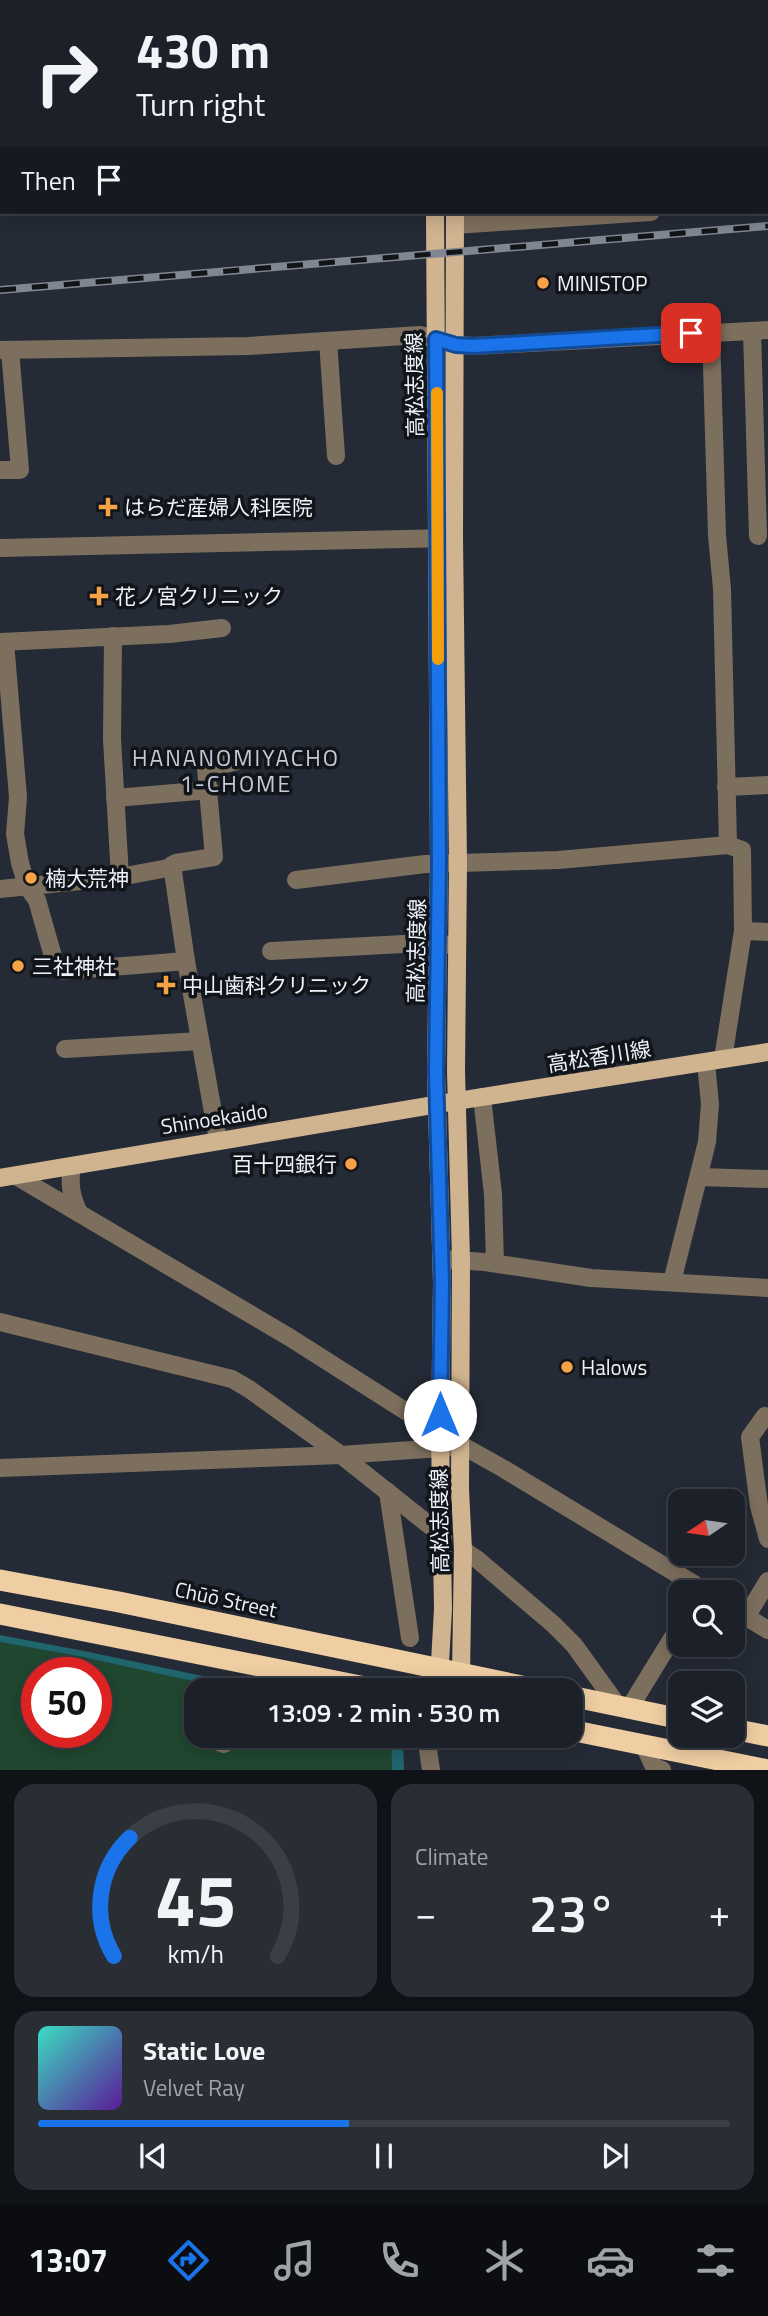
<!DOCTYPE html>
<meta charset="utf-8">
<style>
:root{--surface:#1c2028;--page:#292d34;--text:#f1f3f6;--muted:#a0a3a8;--line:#3a3e45;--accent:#1a73e8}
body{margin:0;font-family:"Titillium Web","Noto Sans JP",sans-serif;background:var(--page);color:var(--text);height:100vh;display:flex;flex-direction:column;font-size:26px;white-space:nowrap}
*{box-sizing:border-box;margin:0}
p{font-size:23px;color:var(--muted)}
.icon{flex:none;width:38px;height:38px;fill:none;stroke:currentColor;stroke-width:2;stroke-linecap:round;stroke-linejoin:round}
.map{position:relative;height:1770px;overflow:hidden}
.panel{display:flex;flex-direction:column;gap:14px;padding:14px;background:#0f1216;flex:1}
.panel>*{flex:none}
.guide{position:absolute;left:0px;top:0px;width:768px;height:214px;box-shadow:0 4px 18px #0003,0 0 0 2px var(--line);background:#1c2028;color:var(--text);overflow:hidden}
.needle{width:46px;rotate:257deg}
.fabs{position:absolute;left:668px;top:1489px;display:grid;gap:14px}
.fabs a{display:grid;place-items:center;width:77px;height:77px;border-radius:14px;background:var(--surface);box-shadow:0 4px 18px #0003,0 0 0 2px var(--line);font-size:35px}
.speed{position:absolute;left:21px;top:1657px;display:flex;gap:14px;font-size:35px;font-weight:700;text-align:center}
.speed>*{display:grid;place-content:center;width:91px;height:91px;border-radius:50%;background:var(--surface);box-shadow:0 4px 18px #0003,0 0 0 2px var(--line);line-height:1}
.speed .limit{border:10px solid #d22;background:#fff;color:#111}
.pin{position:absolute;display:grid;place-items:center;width:60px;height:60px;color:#fff;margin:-30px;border-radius:14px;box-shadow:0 4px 10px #0006}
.me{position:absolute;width:77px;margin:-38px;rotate:0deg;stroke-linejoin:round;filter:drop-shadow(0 0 5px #0008)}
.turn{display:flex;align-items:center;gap:24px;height:147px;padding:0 21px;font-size:32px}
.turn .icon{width:91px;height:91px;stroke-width:2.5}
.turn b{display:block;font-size:49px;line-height:60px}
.then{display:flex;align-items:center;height:66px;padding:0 21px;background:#0003;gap:14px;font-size:26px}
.big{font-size:52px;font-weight:600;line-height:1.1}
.panel .widget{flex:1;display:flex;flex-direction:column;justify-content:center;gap:10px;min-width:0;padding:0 24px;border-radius:21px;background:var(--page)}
.panel .dial{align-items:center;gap:0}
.dial svg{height:182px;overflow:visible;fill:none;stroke:var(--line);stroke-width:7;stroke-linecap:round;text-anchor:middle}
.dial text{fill:var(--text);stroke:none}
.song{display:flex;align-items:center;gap:21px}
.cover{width:84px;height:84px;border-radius:10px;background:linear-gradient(135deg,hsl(170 70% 55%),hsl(270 70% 35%))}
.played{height:7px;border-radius:4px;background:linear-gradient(90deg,var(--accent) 45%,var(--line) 45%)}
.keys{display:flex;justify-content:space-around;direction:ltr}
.heat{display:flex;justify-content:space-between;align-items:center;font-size:38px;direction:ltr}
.panel .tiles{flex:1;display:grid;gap:14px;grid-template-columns:1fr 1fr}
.widget:last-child{grid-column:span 2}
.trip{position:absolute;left:184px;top:1678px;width:399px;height:70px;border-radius:21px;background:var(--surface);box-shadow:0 4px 18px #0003,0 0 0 2px var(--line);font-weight:600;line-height:70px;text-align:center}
.dock{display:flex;height:112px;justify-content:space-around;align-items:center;background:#0b0d10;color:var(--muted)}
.dock .icon{width:49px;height:49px}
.dock .current{color:var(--accent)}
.dock b{font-size:32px;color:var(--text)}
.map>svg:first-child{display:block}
.green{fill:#20472f;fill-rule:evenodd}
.water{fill:#20666f}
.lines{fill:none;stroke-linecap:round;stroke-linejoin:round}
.stream{stroke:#20666f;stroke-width:5}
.minor{stroke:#7d6f5e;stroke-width:18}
.major{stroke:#d0b38f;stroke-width:18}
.highway{stroke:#f0cea3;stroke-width:21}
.rail-casing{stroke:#818790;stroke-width:8}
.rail{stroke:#111419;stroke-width:5;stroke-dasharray:16;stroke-linecap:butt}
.route-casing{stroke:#114b97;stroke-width:18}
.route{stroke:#1a73e8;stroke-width:12}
.slow{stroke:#f59e0b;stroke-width:12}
.poi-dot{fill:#f6a247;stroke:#111419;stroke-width:2.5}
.labels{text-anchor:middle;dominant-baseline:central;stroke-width:7;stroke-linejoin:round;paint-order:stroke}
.poi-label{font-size:21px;fill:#eef2fa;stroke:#111419;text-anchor:start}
.street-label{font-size:21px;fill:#eef2fa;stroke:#111419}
.neighbourhood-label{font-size:23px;letter-spacing:2px;fill:#c3cbda;stroke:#111419}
</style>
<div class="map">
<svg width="768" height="1770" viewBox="0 0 768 1770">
<rect width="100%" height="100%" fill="#252b36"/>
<!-- green -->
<path class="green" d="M0,1642L83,1657L234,1690H196V1736H391L392,1770H0ZM37,1673H96V1732H37Z"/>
<!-- water -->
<g class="water">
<polygon points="0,1635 84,1651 269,1690 233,1690 83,1657 0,1642"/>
<polygon points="391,1736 403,1736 404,1770 392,1770"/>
</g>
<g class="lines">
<!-- stream -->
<polyline class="stream" points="152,0 152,2"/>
<!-- minor -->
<g class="minor">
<polyline points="0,128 2,128"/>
<polyline points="766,203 768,203"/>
<polyline points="0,205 2,205"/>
<polyline points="455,225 651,212"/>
<polyline points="752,331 758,536"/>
<polyline points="711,332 717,535 722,589 728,845"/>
<polyline points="328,341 336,456"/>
<polyline points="0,350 248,346 420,335 456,345 474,346 768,330"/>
<polyline points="0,470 20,470 10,350"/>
<polyline points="0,548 451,538"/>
<polyline points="113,636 112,739 120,877"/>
<polyline points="0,642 169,634 222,628"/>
<polyline points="5,642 18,797 15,834 20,863 27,886 37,900 56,967 62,971 186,961"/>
<polyline points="726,787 768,785"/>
<polyline points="115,798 210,790"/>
<polyline points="172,865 186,961 218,1140"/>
<polyline points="296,880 425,864 558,860 728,845 742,850 743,931 723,1059"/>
<polyline points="0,889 120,877 168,868 176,863 214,857 206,768 234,762"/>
<polyline points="743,931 768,932"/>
<polyline points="271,951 423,943 453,945"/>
<polyline points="65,1049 200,1041"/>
<polyline points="482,1097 493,1194 495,1263"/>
<path d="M72,1166C69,1184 71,1196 79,1213"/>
<polyline points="16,1176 289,1337 440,1433 504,1469 707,1592"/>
<polyline points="699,1177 768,1179"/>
<polyline points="441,1259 485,1262 591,1278 768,1288"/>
<polyline points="672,1282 707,1142 710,1104 706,1063"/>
<polyline points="0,1322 232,1379 249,1389 341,1455 443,1536"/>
<polyline points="765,1416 750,1437 759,1506 768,1539"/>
<polyline points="0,1468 341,1455 454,1447"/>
<polyline points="388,1492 410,1638"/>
<polyline points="463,1550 478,1560 553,1624 574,1645 618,1706"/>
<polyline points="733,1609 768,1630"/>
<polyline points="746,1617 768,1581"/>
<polyline points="630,1707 681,1624"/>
<polyline points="216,1736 216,1741 224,1744 231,1739 231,1736"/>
<polyline points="426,1736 431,1770"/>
<polyline points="644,1745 654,1767 662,1770"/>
</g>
<!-- major -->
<g class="major">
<polyline points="433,2 433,0"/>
<polyline points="454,2 454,0"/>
<polyline points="435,212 439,864 436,1072 442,1283 440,1433 443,1609 439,1681"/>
<polyline points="0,1178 457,1101 768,1052"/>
<polyline points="446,1690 461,1674 463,1550 460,1489 461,1260 456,1071 458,864 454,538 455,212"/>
</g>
<!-- highway -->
<g class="highway">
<polyline points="0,1580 119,1602 541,1690"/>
<polyline points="0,1614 380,1690"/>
<polyline points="570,1696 681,1719"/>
<polyline points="733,1729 768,1736"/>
<polyline points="570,1730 768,1770"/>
</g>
<!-- rail casing -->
<g class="rail-casing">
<polyline id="rail" points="0,290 768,226"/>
</g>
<!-- rail -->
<use href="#rail" class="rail"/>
</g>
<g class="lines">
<!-- route casing -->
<g class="route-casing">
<polyline id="route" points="440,1415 442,1283 436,1072 439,864 436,339 456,345 474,346 691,333"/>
</g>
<!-- route -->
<use href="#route" class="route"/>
<!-- slow -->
<polyline class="slow" points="437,393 438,659"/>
</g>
<!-- markers -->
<g class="poi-dot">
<circle cx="543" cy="283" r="7"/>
<path d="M104.5 496.5h7v7h7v7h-7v7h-7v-7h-7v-7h7z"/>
<path d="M95.5 585.5h7v7h7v7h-7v7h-7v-7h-7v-7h7z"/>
<circle cx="31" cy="878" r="7"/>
<circle cx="18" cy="966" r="7"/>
<path d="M162.5 974.5h7v7h7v7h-7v7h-7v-7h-7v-7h7z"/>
<circle cx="351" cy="1164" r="7"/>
<circle cx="567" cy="1367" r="7"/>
</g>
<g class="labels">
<!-- poi labels -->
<g class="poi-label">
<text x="557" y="283">MINISTOP</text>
<text x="124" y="507">はらだ産婦人科医院</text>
<text x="115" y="596">花ノ宮クリニック</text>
<text x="45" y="878">楠大荒神</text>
<text x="32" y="966">三社神社</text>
<text x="182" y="985">中山歯科クリニック</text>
<text x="337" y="1164" text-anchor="end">百十四銀行</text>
<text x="581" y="1367">Halows</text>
</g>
<!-- street labels -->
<g class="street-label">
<text transform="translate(414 385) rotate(-91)">高松志度線</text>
<text transform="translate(416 951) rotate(-89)">高松志度線</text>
<text transform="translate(599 1056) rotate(-9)">高松香川線</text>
<text transform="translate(214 1118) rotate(-9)">Shinoekaido</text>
<text transform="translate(439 1521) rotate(-91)">高松志度線</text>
<text transform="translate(226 1599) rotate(12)">Chūō Street</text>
</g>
<!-- neighbourhood labels -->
<g class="neighbourhood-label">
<text x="236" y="757">HANANOMIYACHO<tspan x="236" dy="26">1-CHOME</tspan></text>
</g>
</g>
</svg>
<div class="fabs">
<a><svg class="needle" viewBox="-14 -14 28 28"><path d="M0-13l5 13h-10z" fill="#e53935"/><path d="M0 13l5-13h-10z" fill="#a0a3a8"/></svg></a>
<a><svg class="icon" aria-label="search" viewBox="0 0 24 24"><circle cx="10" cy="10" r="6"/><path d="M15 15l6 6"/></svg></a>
<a><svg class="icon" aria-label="layers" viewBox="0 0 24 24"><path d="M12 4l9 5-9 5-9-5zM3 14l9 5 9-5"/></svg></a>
</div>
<div class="speed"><div class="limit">50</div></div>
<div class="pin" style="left:691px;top:333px;background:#d93025"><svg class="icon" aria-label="arrive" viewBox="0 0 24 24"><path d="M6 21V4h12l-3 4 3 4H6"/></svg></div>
<svg class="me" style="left:440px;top:1415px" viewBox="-20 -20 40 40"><circle r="19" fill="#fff"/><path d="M0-13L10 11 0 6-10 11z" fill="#1a73e8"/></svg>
<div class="trip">13:09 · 2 min · 530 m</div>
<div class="guide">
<div class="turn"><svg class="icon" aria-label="right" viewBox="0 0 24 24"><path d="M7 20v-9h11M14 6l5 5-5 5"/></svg><div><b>430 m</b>Turn right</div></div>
<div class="then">Then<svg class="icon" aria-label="arrive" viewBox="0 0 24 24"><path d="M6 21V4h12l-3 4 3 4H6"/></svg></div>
</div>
</div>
<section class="panel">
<div class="tiles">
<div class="widget dial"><svg viewBox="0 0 100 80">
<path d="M14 69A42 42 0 1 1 86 69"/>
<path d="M14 69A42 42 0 0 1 21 17" stroke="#1a73e8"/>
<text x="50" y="56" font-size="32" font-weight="700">45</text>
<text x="50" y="72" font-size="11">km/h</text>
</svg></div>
<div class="widget"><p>Climate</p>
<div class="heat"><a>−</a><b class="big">23°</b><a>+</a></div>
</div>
<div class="widget">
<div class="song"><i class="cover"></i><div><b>Static Love</b><p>Velvet Ray</p></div></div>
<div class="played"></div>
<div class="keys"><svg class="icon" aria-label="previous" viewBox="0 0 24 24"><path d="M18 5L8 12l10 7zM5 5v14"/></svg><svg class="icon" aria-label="pause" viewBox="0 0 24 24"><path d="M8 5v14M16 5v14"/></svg><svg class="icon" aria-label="next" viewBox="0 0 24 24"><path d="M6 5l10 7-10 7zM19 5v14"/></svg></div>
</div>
</div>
</section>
<nav class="dock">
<b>13:07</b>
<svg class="icon current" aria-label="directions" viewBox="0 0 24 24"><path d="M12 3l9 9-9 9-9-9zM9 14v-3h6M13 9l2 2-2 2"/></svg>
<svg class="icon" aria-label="music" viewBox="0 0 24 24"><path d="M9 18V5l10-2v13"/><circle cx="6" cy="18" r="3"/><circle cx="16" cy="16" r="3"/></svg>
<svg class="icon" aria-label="phone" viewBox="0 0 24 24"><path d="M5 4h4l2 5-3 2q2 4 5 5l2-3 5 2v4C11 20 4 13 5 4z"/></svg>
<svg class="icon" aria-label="climate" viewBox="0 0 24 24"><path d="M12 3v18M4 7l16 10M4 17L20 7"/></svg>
<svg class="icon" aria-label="car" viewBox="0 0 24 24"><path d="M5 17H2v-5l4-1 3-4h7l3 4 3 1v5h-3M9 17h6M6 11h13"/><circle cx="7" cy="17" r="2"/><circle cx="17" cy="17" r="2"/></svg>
<svg class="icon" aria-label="filters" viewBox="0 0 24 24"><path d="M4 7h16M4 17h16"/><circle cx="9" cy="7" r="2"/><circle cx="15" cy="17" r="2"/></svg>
</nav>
